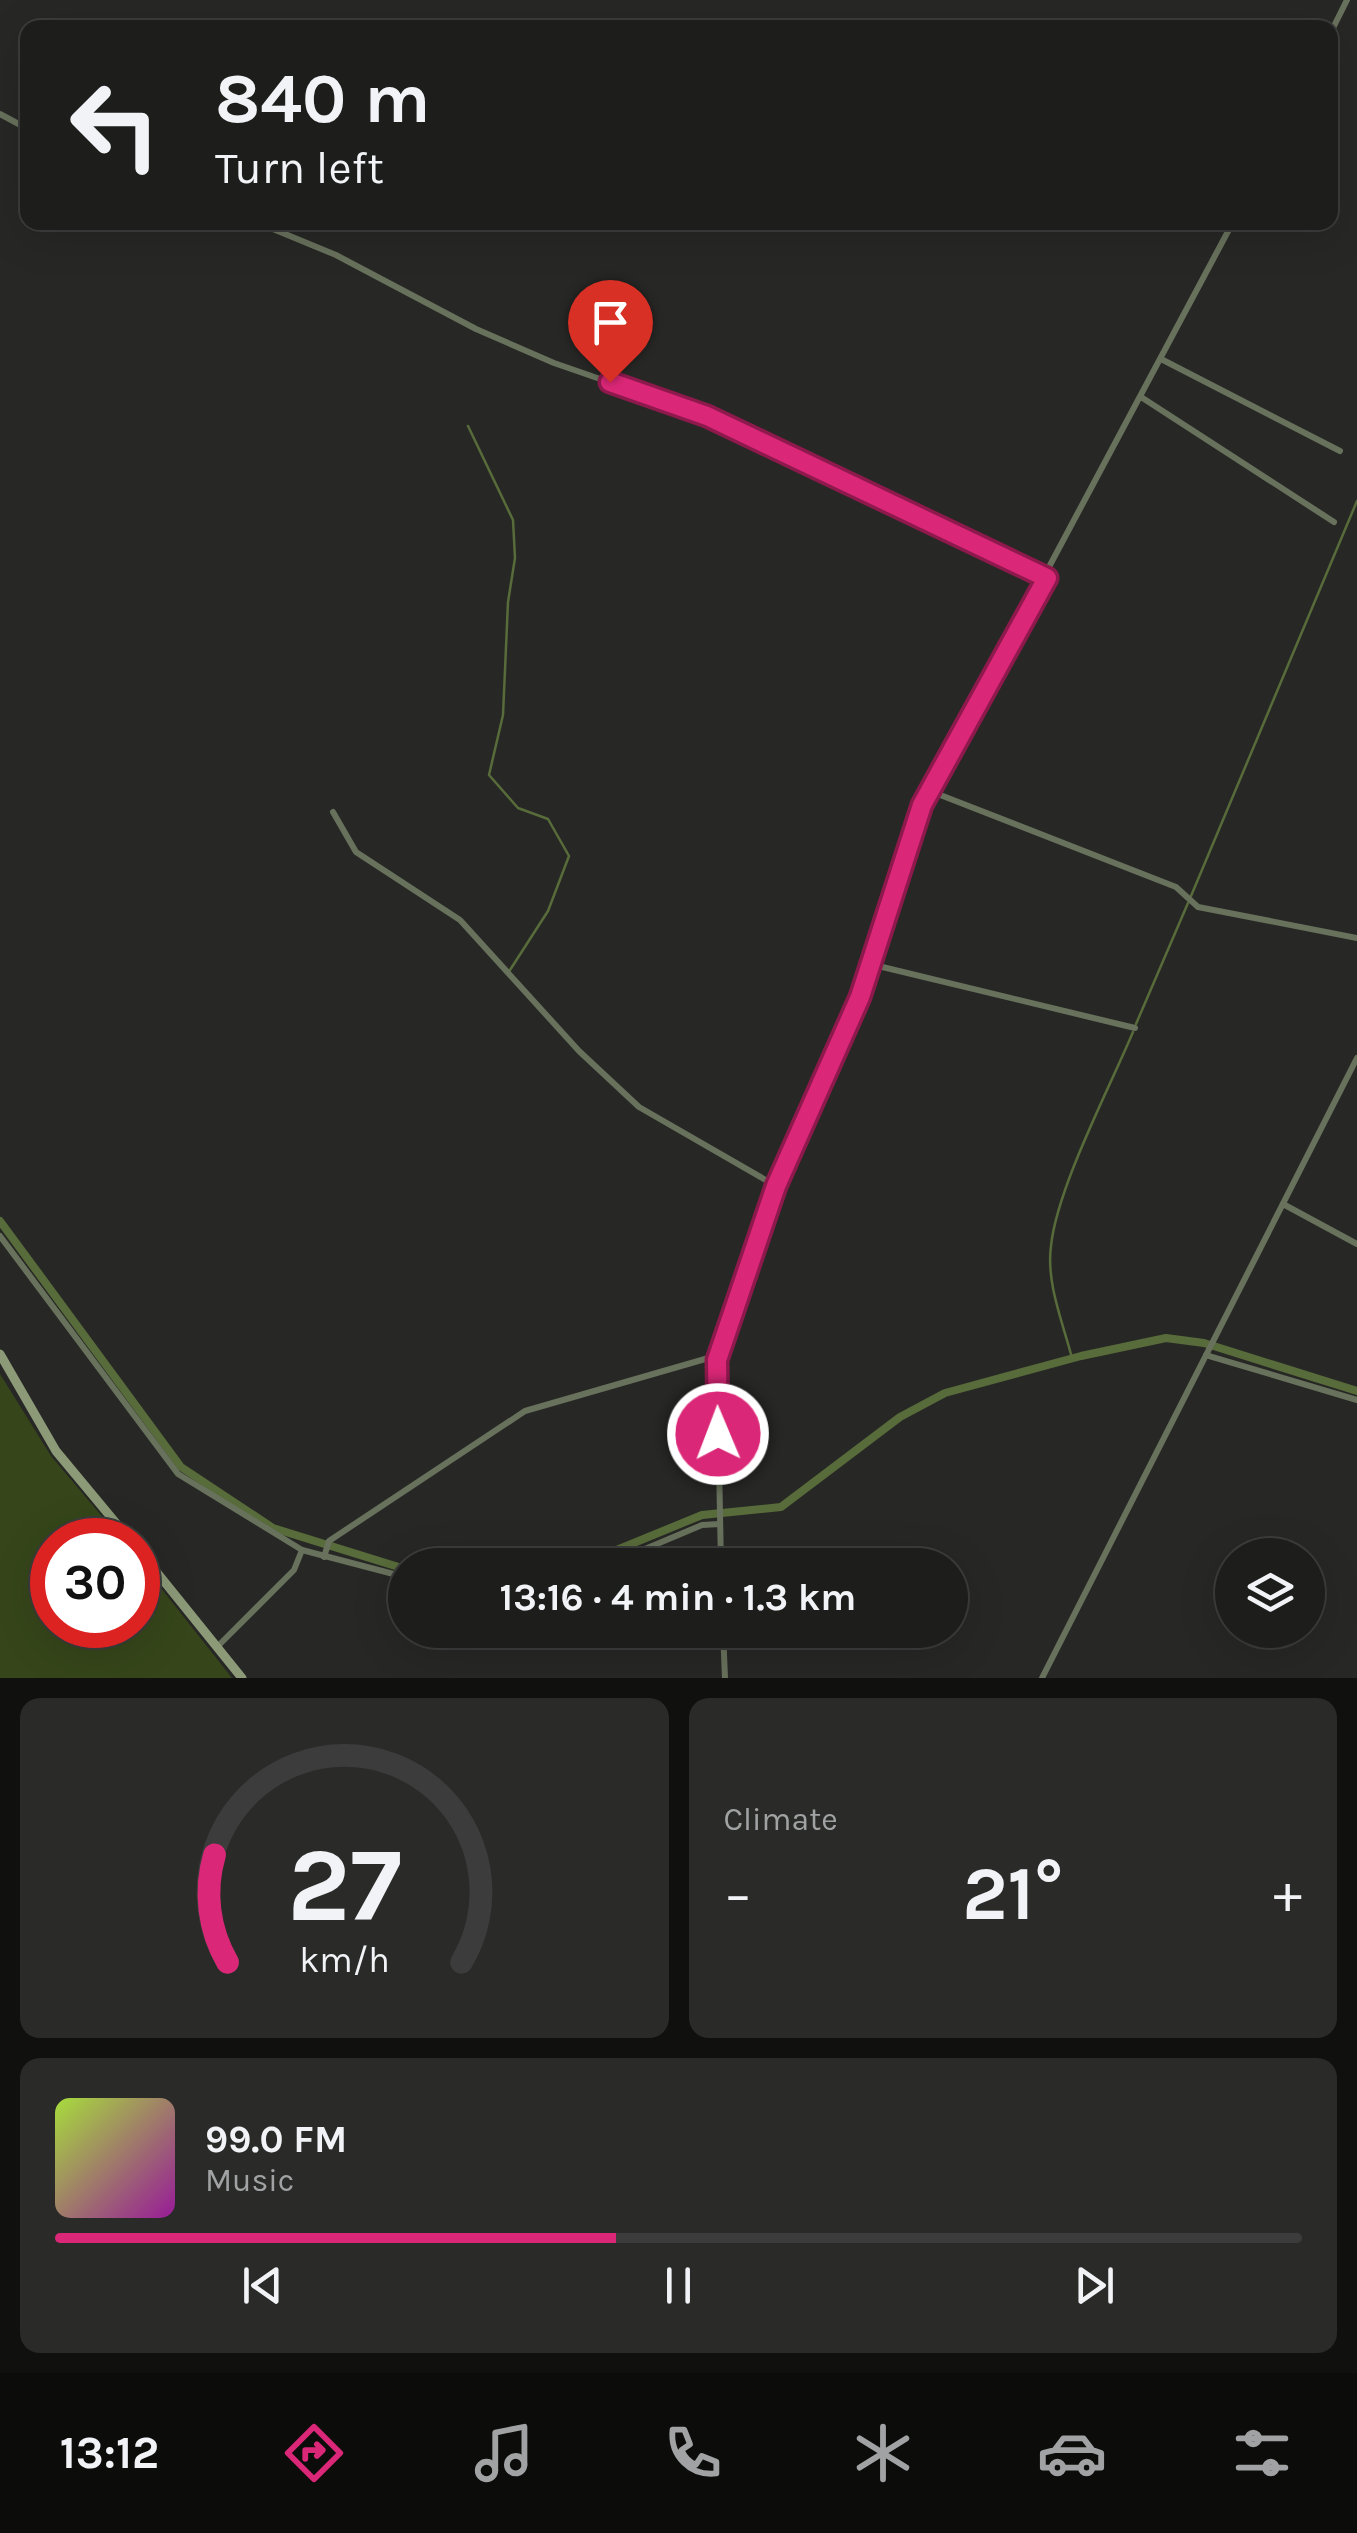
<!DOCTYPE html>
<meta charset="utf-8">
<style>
:root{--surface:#1d1e1c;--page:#2a2b29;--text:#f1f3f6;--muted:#a0a2a3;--line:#3b3c3b;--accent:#db2777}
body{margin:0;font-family:Karla,sans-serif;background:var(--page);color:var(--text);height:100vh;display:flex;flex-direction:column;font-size:38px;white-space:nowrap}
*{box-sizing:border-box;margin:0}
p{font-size:32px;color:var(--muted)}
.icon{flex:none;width:55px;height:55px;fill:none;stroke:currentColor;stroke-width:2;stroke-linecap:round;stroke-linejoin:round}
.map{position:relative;height:1678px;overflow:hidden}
.side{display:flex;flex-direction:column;gap:20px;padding:20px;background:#10100f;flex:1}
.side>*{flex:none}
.banner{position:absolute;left:20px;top:20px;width:1318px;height:210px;border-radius:20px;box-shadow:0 10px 40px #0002,0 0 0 2px var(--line);background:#1d1e1c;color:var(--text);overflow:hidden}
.tools{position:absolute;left:1215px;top:1538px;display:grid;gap:20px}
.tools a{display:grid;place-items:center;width:110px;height:110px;border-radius:50%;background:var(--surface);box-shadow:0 10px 40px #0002,0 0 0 2px var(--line);font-size:50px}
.speed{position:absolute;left:30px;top:1518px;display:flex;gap:20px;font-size:50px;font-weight:700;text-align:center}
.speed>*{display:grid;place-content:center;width:130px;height:130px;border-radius:50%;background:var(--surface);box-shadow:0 10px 40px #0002,0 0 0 2px var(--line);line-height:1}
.speed .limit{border:15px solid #d22;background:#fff;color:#111}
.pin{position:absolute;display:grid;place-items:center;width:85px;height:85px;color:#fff;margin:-102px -42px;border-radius:50% 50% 50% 0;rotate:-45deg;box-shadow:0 0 10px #0007}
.pin .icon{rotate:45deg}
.me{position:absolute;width:110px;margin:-55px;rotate:359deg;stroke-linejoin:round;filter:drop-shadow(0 0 8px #0008)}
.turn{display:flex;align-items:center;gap:35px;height:210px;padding:0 30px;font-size:45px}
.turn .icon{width:130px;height:130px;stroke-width:2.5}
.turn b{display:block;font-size:70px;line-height:85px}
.big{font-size:75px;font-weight:700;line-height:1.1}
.side .tile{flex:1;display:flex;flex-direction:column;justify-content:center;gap:15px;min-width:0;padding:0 35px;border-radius:20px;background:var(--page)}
.side .dial{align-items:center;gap:0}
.dial svg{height:260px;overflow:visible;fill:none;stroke:var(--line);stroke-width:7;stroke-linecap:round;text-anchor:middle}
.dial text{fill:var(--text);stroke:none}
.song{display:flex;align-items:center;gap:30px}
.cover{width:120px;height:120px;border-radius:15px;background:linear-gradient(135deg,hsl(80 70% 55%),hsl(300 70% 35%))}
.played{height:10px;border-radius:5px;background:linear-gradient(90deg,var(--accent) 45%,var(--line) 45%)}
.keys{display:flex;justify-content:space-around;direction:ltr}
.heat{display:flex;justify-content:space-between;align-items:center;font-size:55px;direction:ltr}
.side .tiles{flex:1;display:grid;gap:20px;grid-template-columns:1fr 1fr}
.tile:last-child{grid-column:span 2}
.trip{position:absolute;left:388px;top:1548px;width:580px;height:100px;border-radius:50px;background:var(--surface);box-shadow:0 10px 40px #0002,0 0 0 2px var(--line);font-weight:700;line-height:100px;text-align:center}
.tabs{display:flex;height:160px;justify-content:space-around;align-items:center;background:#0c0c0b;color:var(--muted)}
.tabs .icon{width:70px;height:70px}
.tabs .selected{color:var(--accent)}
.tabs b{font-size:45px;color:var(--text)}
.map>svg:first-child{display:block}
.green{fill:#36461a}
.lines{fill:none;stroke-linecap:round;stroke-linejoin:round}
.stream{stroke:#586b3a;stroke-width:2.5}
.canal{stroke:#586b3a;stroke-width:8}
.street{stroke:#68715c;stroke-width:6}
.secondary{stroke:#8c9a78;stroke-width:9}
.route-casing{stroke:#8e194d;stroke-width:25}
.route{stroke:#db2777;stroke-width:18}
</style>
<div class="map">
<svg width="1357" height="1678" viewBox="0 0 1357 1678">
<rect width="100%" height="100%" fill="#272825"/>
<!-- green -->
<polygon class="green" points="0,1374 51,1456 122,1540 52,1540 52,1625 138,1625 138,1559 232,1678 0,1678"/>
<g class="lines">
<!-- stream -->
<g class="stream">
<polyline points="468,426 513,520 515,558 508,602 503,715 489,775 518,808 548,819 569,856 548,911 510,970"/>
<polyline points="1191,896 1357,501"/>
<polyline points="1136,1024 1188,903"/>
<path d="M1072,1358C1063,1323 1046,1283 1051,1246C1057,1188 1109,1089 1133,1032"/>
</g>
<!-- canal -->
<g class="canal">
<polyline points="0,1221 181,1467 273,1528 405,1569"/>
<polyline points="580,1565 702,1515 781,1507 900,1417 945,1393 1081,1356 1166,1338 1204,1343 1357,1391"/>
</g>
<!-- street -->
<g class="street">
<polyline points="1330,34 1347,0"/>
<polyline points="0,114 28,129"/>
<polyline points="256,222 336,255 476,329 554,363 707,416 1047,578"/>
<polyline points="1161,359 1340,451"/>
<polyline points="1141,397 1334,522"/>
<polyline points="930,791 1176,887 1198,907 1357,938"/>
<polyline points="333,812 356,852 460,920 579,1051 639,1107 776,1186"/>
<polyline points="870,964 1135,1028"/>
<polyline points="1283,1204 1357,1244"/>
<polyline points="0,1236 178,1474 302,1550 405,1577"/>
<polyline points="1206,1355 1357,1400"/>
<polyline points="324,1557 329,1541 525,1411 719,1355"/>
<polyline points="607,1565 702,1525 720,1524"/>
<polyline points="721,1565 717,1360 776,1186 860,997 922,805 1233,222"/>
<polyline points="723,1630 725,1678"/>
<polyline points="219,1645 294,1570 302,1550"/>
<polyline points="1042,1678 1357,1058"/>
</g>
<!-- secondary -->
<g class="secondary">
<polyline points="0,1354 56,1451 130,1540"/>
<polyline points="138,1549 242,1678"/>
</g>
</g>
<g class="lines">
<!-- route casing -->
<g class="route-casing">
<polyline id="route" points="610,382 707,416 1047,578 922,805 860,997 776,1186 717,1360 718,1434"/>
</g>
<!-- route -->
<use href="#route" class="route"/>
</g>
</svg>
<div class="tools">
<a><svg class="icon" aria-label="layers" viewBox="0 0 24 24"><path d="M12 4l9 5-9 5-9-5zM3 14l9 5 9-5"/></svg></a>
</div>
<div class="speed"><div class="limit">30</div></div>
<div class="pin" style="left:610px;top:382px;background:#d93025"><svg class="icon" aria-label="arrive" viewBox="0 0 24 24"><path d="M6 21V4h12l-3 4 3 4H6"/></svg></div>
<svg class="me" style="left:718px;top:1434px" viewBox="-20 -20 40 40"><circle r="17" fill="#db2777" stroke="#fff" stroke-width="3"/><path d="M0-11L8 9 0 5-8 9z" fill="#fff"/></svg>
<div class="trip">13:16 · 4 min · 1.3 km</div>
<div class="banner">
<div class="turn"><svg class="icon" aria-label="left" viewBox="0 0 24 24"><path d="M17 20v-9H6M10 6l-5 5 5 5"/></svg><div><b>840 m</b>Turn left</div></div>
</div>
</div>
<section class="side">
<div class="tiles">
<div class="tile dial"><svg viewBox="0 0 100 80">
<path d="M14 69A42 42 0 1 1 86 69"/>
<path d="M14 69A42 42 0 0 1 10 36" stroke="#db2777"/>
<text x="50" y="56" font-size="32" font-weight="700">27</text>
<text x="50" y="72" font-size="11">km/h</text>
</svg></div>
<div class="tile"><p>Climate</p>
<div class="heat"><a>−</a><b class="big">21°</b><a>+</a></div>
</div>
<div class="tile">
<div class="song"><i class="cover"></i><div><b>99.0 FM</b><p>Music</p></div></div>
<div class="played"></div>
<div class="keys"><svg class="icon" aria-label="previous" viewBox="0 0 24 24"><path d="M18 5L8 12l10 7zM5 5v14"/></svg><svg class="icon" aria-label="pause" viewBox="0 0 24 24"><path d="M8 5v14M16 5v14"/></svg><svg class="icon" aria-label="next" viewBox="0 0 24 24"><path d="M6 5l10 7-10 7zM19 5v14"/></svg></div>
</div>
</div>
</section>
<nav class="tabs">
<b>13:12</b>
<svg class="icon selected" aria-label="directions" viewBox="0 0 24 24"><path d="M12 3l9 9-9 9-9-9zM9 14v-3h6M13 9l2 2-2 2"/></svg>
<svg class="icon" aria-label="music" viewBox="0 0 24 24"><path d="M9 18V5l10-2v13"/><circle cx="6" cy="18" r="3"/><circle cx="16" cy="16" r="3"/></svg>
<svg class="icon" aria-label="phone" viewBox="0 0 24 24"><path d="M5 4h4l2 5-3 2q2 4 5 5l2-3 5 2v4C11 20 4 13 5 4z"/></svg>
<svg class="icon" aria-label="climate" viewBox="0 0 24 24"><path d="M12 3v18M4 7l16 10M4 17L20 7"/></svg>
<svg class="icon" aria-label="car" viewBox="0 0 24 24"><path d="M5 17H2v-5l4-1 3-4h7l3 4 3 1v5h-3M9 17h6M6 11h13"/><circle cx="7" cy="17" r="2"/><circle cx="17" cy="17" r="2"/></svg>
<svg class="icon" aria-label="filters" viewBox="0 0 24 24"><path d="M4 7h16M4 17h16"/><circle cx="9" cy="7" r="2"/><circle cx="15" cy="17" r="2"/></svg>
</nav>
